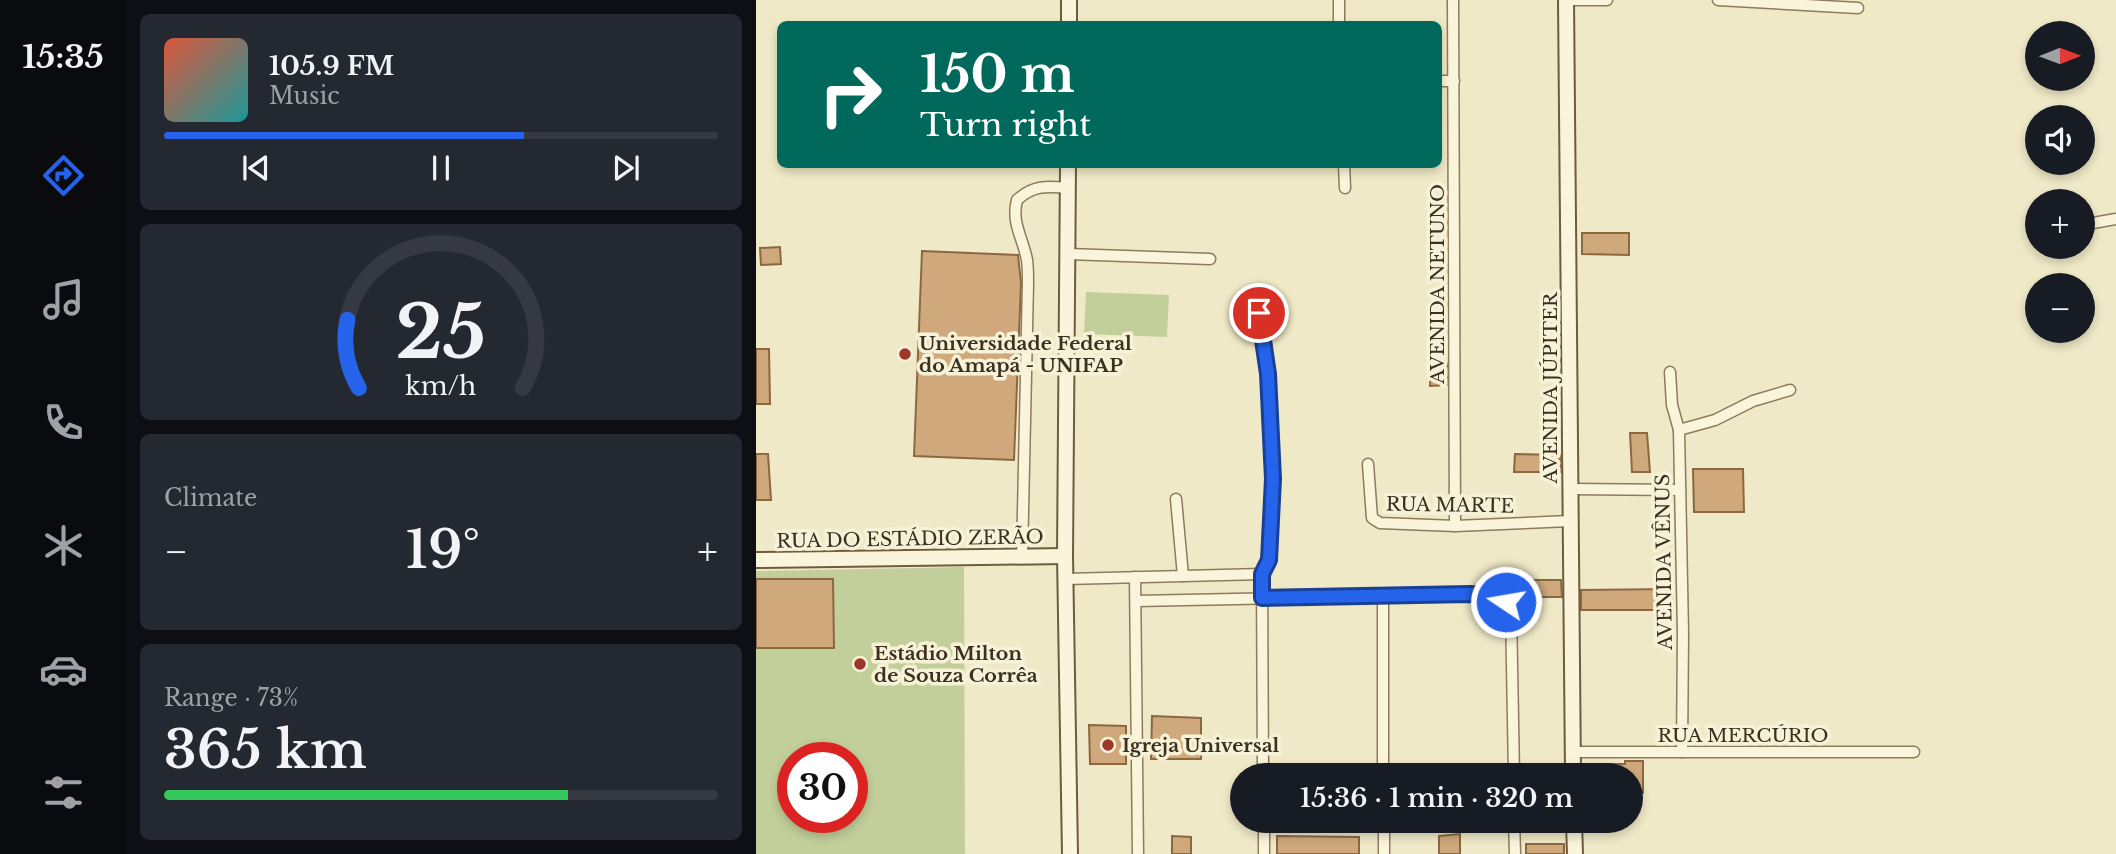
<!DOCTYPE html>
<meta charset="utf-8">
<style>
:root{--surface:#171b24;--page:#242831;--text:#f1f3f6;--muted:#9ea1a6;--line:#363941;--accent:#2563eb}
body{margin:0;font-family:"Libre Baskerville",serif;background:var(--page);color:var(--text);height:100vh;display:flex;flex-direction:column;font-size:26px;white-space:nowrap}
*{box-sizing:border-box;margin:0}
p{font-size:23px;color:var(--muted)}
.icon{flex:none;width:38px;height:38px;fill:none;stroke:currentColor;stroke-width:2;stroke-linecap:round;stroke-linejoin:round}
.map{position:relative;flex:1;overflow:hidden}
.drawer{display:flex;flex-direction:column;gap:14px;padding:14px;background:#0d0f14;width:630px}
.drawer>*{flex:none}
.top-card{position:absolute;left:21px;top:21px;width:665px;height:147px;border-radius:10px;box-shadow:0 4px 10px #0003;background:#00695c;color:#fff;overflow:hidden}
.needle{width:46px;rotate:89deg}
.buttons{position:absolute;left:1269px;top:21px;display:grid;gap:14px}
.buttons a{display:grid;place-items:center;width:70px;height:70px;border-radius:50%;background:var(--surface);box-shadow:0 4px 10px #0003;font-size:35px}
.speed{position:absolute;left:21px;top:742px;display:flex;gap:14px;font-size:35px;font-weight:700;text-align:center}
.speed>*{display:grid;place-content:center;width:91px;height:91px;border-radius:50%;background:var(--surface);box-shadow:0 4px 10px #0003;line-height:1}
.speed .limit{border:10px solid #d22;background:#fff;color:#111}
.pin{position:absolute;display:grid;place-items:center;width:60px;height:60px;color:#fff;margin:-30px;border:4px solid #fff;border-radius:50%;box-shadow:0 2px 7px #0007}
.me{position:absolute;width:77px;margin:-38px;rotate:282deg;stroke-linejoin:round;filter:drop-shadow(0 0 5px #0008)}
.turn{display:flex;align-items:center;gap:24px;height:147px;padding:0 28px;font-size:32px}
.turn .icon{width:91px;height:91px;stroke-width:2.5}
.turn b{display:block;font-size:49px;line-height:60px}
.big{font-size:52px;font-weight:600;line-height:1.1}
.drawer .widget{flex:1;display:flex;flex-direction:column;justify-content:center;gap:10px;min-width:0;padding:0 24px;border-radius:10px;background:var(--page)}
.drawer .dial{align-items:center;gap:0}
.dial svg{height:182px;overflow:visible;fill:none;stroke:var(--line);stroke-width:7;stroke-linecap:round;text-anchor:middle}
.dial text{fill:var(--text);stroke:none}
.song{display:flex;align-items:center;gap:21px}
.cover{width:84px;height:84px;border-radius:10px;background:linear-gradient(135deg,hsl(10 70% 55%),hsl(180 70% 35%))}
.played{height:7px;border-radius:4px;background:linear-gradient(90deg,var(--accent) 65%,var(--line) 65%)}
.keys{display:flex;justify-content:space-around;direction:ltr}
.heat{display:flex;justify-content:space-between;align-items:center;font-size:38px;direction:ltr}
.charge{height:10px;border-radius:5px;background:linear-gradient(90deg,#34c759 73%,var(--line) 0)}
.trip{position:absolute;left:474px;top:763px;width:413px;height:70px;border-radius:35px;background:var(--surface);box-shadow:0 4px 10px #0003;font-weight:600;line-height:70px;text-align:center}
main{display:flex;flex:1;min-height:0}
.menu{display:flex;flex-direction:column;width:126px;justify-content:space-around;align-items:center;background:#090b0e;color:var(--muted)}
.menu .icon{width:49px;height:49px}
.menu .selected{color:var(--accent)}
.menu b{font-size:32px;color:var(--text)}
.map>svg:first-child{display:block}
.green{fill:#c2cf9a;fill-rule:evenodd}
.building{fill:#cfa97c;stroke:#8c6841;stroke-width:2}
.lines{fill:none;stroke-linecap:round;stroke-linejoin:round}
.street-casing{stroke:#8c7c5b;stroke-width:13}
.secondary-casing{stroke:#6e5c3f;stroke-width:18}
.street{stroke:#faf4db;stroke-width:10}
.secondary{stroke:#faf4db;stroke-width:14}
.route-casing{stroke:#184099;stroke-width:18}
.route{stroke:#2563eb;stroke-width:12}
.poi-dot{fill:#9d372a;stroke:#f7f2d7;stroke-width:2.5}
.labels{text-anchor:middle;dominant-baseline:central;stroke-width:7;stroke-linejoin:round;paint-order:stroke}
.street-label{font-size:19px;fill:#3c3120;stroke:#f7f2d7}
.poi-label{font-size:19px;font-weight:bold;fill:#3c3120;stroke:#f7f2d7;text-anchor:start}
</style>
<main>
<nav class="menu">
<b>15:35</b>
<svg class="icon selected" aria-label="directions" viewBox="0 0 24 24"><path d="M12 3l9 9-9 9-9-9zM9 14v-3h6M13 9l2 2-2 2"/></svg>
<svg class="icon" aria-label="music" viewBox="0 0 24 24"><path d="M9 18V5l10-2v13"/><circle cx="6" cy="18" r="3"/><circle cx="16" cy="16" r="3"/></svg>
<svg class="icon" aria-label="phone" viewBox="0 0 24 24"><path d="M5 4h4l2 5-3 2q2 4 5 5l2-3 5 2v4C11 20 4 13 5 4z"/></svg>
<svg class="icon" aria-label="climate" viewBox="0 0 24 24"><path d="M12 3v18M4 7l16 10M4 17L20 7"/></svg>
<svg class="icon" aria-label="car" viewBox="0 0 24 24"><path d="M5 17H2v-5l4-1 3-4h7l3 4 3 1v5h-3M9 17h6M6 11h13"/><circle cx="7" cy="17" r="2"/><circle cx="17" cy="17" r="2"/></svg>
<svg class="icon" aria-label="filters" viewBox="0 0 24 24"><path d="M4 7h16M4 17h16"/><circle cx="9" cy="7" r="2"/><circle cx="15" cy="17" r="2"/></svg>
</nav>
<section class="drawer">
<div class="widget">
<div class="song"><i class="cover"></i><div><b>105.9 FM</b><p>Music</p></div></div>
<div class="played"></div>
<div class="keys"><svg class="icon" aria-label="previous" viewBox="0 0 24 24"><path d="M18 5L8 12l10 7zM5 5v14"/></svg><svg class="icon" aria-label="pause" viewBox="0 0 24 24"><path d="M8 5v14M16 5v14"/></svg><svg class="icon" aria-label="next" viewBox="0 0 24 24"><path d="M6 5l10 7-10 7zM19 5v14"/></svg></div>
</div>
<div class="widget dial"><svg viewBox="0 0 100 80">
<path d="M14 69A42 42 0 1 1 86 69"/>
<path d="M14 69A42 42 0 0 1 9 39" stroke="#2563eb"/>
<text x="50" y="56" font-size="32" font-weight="700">25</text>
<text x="50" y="72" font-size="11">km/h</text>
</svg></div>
<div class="widget"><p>Climate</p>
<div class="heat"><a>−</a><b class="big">19°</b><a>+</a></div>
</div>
<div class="widget"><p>Range · 73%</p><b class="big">365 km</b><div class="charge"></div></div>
</section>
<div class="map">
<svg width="1360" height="854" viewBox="0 0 1360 854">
<rect width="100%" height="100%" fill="#f0e9c7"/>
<!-- green -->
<g class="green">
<polygon points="330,292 413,295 411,337 328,334"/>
<path d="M208,567L209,854H0V571ZM37,758H96V817H37Z"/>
</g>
<!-- building -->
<g class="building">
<polygon points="826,233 873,233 873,255 826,254"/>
<polygon points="24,247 25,264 5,265 4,248"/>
<polygon points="166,251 262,255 265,283 258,460 158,456"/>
<polygon points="0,349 13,349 14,404 0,404"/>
<polygon points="675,363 691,363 691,385 674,386"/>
<polygon points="874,433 891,433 894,472 876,472"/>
<polygon points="0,454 12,454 15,500 0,500"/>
<polygon points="759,454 804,455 805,472 758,472"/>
<polygon points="937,469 987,469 988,512 938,512"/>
<polygon points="0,579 77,579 78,648 0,648"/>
<polygon points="765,580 805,580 806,597 765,597"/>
<polygon points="916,589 916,610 825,610 825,590"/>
<polygon points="396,716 445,718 445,759 395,759"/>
<polygon points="333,725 370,726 370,764 334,764"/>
<polygon points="869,761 887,761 887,793 875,793 875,775 853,775 853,764 869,764"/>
<polygon points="704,834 704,854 683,854 683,836"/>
<polygon points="416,836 435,837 435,854 416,854"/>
<polygon points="521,836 603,837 603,854 521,854"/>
<rect x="770" y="844" width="38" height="10"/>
</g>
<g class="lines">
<!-- street casing -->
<g class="street-casing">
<g id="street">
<polyline points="583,0 583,24"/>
<polyline points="697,0 699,526"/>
<polyline points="810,0 851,0"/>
<polyline points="962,0 1102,8"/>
<polyline points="682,81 698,81"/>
<polyline points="588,164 589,188"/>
<polyline points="1326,225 1360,219"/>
<polyline points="312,254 454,259"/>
<path d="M503,313C513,379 519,444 515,511C514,532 515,554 506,574L507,775"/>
<polyline points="914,372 916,405 923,430 927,633 926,752"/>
<polyline points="923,430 959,420 997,401 1034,390"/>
<polyline points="612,464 616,518 624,523 699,526 814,521"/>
<polyline points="814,489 924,490"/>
<polyline points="420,499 427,576"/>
<path d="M266,557L272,283C272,275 272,267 271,260C267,238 255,223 261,200C277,185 291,186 312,188"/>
<polyline points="379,577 382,854"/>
<polyline points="310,579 506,574"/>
<polyline points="627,596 627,775"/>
<path d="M380,601L714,594C730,595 745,594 755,609L758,775"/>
<polyline points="816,752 1158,752"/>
<polyline points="508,821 508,854"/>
<polyline points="628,821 628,854"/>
<polyline points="758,821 759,854"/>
</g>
</g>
<!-- secondary casing -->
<g class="secondary-casing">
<g id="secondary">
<polyline points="810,0 817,775"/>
<polyline points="313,24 313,0"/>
<polyline points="312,164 309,556 314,854"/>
<polyline points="0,560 309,556"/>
<polyline points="818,821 819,854"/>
</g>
</g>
<!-- street -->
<use href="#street" class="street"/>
<!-- secondary -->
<use href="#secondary" class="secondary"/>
</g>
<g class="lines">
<!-- route casing -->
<g class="route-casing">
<polyline id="route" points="503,313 512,374 517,479 513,560 506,574 506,598 714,594 741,597 750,602"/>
</g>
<!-- route -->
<use href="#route" class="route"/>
</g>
<!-- markers -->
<g class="poi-dot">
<circle cx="149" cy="354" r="7"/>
<circle cx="104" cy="664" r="7"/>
<circle cx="352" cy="745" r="7"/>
</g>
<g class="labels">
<!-- street labels -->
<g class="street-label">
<text transform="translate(681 284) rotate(-90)">AVENIDA NETUNO</text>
<text transform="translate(794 388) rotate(-90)">AVENIDA JÚPITER</text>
<text transform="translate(694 505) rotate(1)">RUA MARTE</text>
<text transform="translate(154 539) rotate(-1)">RUA DO ESTÁDIO ZERÃO</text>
<text transform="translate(908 562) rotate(-91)">AVENIDA VÊNUS</text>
<text x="987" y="735">RUA MERCÚRIO</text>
</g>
<!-- poi labels -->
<g class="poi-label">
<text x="163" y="343">Universidade Federal<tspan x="163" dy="22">do Amapá - UNIFAP</tspan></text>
<text x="118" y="653">Estádio Milton<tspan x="118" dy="22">de Souza Corrêa</tspan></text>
<text x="366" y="745">Igreja Universal</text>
</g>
</g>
</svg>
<div class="buttons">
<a><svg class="needle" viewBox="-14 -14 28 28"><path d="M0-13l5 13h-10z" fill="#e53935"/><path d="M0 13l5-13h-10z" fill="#9ea1a6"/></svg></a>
<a><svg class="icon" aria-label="sound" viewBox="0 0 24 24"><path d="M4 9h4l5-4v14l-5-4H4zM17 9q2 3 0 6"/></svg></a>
<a>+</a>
<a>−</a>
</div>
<div class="speed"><div class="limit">30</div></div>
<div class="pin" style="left:503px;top:313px;background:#d93025"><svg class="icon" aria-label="arrive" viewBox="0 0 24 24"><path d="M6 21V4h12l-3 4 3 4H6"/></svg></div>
<svg class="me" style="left:750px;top:602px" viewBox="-20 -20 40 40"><circle r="17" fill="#2563eb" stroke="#fff" stroke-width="3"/><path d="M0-11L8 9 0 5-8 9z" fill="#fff"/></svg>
<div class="trip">15:36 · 1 min · 320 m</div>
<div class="top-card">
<div class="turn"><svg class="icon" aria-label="right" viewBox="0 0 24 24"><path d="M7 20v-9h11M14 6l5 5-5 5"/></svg><div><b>150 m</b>Turn right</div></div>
</div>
</div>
</main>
